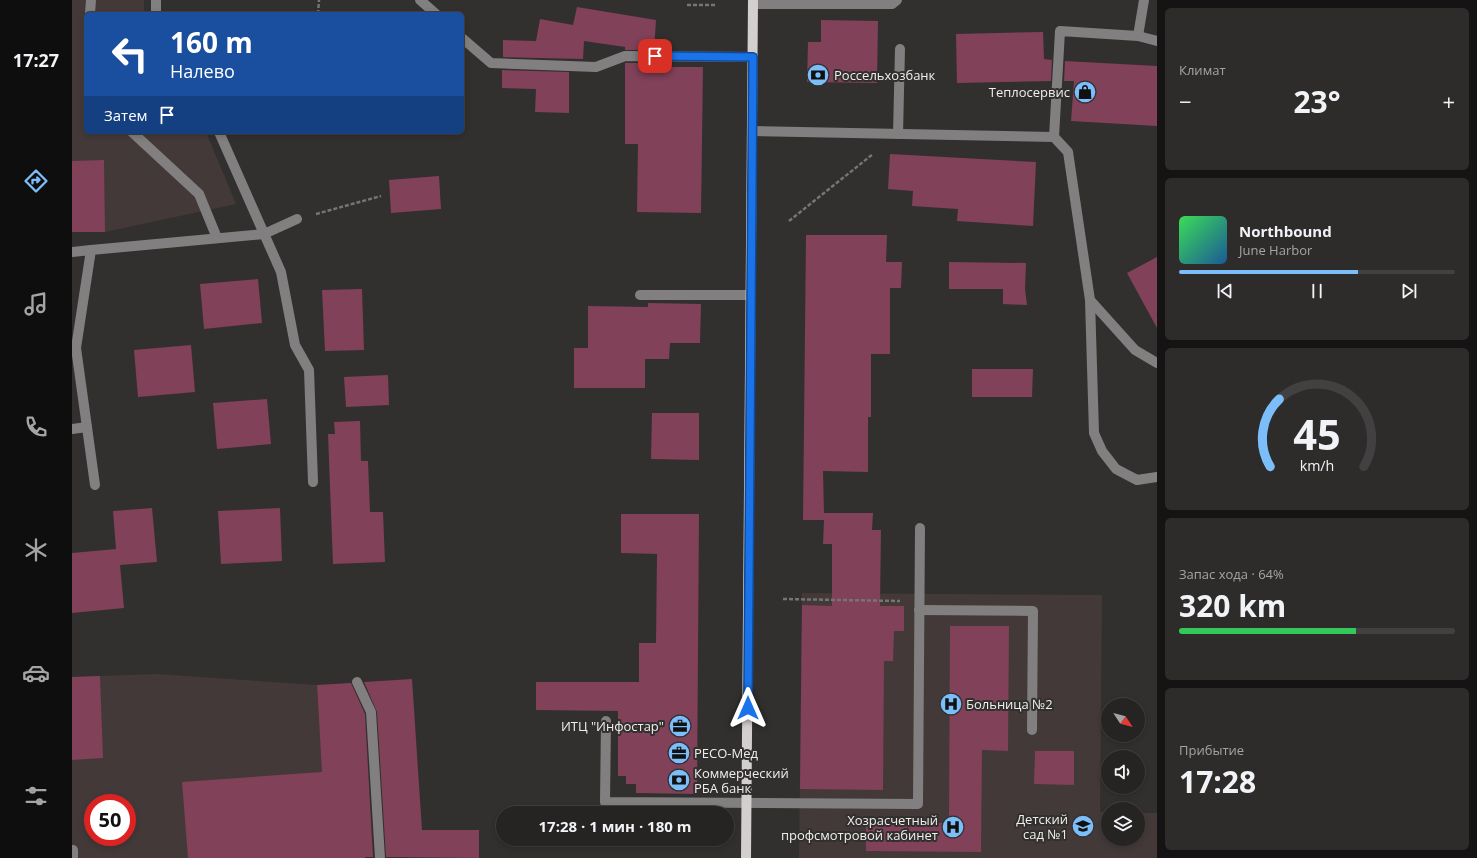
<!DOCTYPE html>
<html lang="ru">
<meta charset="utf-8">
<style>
:root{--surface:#262323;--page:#2e2b2b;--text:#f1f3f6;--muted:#a4a4a6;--line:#424041;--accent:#7bbef9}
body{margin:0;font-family:"Open Sans",sans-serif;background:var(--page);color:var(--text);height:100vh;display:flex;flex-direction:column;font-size:15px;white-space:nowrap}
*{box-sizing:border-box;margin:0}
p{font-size:13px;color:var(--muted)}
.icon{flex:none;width:22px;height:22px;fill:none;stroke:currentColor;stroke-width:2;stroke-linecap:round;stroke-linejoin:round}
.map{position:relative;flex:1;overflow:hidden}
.details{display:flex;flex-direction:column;gap:8px;padding:8px;background:#151313;width:320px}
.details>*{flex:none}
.guide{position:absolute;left:12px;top:12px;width:380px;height:122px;border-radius:6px;box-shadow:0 2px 6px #0003,0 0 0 1px var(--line);background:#1a4fa0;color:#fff;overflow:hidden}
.needle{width:26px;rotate:126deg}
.buttons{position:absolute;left:1029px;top:698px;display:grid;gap:8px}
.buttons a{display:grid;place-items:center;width:44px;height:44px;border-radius:50%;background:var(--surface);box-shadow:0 2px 6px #0003,0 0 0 1px var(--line);font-size:20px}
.speed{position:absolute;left:12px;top:794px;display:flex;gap:8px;font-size:20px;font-weight:700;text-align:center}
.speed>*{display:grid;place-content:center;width:52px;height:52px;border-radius:50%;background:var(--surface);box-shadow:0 2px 6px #0003,0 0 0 1px var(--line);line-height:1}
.speed .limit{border:6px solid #d22;background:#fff;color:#111}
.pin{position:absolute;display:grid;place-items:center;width:34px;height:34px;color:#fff;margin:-17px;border-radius:8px;box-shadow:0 2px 6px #0006}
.me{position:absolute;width:44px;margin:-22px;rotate:0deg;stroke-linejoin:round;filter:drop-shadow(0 0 3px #0008)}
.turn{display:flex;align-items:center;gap:14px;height:84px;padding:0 20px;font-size:18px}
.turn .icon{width:52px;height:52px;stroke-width:2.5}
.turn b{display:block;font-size:28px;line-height:34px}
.then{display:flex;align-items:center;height:38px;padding:0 20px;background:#0003;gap:8px;font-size:15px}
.big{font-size:30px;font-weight:700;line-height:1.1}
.details .widget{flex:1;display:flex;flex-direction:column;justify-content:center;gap:6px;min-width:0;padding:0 14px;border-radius:6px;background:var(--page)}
.details .dial{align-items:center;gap:0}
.dial svg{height:104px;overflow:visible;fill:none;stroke:var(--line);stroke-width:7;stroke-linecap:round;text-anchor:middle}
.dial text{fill:var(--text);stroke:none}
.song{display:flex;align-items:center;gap:12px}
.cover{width:48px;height:48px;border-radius:6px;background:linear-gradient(135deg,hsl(130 70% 55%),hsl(210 70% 35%))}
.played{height:4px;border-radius:2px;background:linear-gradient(90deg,var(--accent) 65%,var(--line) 65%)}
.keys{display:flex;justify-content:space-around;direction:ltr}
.heat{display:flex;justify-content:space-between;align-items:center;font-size:22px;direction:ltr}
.charge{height:6px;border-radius:3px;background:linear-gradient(90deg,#34c759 64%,var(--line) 0)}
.trip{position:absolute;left:424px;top:806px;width:238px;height:40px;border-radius:20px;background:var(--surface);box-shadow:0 2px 6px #0003,0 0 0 1px var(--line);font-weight:700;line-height:40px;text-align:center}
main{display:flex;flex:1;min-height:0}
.tab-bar{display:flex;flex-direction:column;width:72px;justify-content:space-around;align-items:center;background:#0f0e0e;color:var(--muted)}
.tab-bar .icon{width:28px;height:28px}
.tab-bar .active{color:var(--accent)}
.tab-bar b{font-size:18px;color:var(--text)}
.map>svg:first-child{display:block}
.built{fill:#433938;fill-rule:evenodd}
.building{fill:#804159}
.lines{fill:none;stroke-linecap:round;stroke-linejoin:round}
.path{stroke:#777474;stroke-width:2.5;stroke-dasharray:4 2;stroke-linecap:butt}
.minor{stroke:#817f7f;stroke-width:10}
.major{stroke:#d2cfce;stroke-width:10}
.route-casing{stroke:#114b97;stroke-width:10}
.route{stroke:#1a73e8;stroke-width:7}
.labels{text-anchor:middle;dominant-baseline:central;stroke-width:4;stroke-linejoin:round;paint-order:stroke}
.poi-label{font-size:13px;fill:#f0eeed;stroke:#322f2f;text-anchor:start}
</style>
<main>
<nav class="tab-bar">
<b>17:27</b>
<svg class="icon active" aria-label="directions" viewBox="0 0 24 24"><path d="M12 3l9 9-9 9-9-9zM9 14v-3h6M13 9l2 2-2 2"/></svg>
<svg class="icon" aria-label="music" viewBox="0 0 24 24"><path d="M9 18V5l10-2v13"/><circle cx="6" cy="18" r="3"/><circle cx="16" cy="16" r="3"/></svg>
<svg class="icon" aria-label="phone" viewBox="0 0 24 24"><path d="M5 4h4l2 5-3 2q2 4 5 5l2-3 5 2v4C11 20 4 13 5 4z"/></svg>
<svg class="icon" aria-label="climate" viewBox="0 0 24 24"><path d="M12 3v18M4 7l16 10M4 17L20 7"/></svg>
<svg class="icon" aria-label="car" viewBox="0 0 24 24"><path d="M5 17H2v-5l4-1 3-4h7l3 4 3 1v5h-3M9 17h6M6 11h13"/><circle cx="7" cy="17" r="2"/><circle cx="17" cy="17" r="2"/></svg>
<svg class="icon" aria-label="filters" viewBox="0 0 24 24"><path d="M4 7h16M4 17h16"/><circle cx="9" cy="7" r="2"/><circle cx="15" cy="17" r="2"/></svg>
</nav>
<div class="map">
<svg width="1085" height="858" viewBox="0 0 1085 858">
<rect width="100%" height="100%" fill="#322f2f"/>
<!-- built -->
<g class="built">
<polygon points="0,0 72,0 72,14 14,14 14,132 134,132 164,204 33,232 0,232"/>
<polygon points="730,593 1030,595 1028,812 1036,812 1036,839 1066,839 1066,813 1085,813 1085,858 727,858"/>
<path d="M84,674L245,685L248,736L293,858H0V677ZM21,803H55V837H21Z"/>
</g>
<!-- building -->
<g class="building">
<polygon points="505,7 584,20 582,50 553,50 553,47 512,41 511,59 431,57 431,40 464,41 468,19 501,25"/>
<polygon points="749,20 806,21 805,83 735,82 736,42 749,42"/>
<polygon points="971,32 972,59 980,60 979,81 885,83 884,34"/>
<polygon points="993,61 1085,66 1085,126 999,121 1002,81 992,81"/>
<polygon points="553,63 581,63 581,67 631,67 629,213 565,212 566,144 553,144"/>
<polygon points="430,70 497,72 497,113 463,112 464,89 430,88"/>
<polygon points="818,154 964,162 961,226 885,221 886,209 840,206 841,191 816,189"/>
<polygon points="32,160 33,232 0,232 0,161"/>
<polygon points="367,176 369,209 319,213 317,180"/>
<polygon points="734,235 815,235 814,262 830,262 829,288 818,288 818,354 799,354 799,417 796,417 796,472 751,471 752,513 801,513 800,530 809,530 808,606 832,606 832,631 822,631 821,661 812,661 811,790 728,789 730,605 760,606 760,544 751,544 752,520 731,520"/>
<polygon points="1085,257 1085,328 1055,273"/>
<polygon points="877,262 954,263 953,289 955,305 931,304 931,289 877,289"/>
<polygon points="186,279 190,323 132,329 128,284"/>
<polygon points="290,289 292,350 253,351 250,290"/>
<polygon points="576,303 629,304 628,343 598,343 597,359 573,359 573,388 502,388 502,348 516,348 516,306 576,307"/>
<polygon points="119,345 123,392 66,397 62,350"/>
<polygon points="900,369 961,369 960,397 900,397"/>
<polygon points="316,375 317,405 274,407 272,377"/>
<polygon points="195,399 199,444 145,449 141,403"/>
<polygon points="580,413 627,413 627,460 579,459"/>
<polygon points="288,421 289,461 296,461 298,512 311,512 313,562 261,564 256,434 263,434 262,422"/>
<polygon points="80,508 85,562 48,565 52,608 0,613 0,553 44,549 41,511"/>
<polygon points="208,508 210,561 149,564 146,511"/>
<polygon points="549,514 627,514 625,794 564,793 564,784 554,784 554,776 546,776 546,711 464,710 464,682 567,682 567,643 584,643 585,554 549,553"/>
<polygon points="878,626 937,626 936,751 910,750 909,852 794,851 794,822 877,823"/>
<polygon points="28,676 31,758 0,760 0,677"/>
<polygon points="340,679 350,830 407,830 407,858 314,857 305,712 292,682"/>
<polygon points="279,683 293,714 301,857 293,857 293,858 116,858 110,782 250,772 245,685"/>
<polygon points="963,751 1002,751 1002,785 962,784"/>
</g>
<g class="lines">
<!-- path -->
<g class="path">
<polyline points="615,5 644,5"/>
<polyline points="246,14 247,0"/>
<polyline points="244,214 309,196"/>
<polyline points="717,221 801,154"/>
<polyline points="711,599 828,601"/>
</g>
<!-- minor -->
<g class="minor">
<polyline points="84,0 84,14"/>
<polyline points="348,0 364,14"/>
<polyline points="681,4 820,4 825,0"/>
<polyline points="18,14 19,0"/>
<polyline points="1066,36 1072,0"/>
<polyline points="390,38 419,63 524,67 553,56 681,57"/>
<polyline points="1085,41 1066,36 988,31 982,137 996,152 1018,300 1022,433 1030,451 1044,469 1065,480 1085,477"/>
<polyline points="680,131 982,137"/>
<polyline points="60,132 127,194 145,238"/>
<polyline points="147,132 209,272 223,345 237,370 241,482"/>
<polyline points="826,134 828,49"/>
<polyline points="0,252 19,250"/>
<polyline points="568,295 679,295"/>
<polyline points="1018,300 1063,350 1085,363"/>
<polyline points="0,429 15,427"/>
<polyline points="23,485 4,348 19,250 192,234 225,219"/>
<polyline points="847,610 961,611 960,730"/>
<polyline points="285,682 299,712 308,858"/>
<polyline points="534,721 533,802 846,804 848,528"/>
<polyline points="1,850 1,858"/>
</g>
<!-- major -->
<polyline class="major" points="674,858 681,0"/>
</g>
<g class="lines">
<!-- route casing -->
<g class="route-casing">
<polyline id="route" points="583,56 681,57 676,708"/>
</g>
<!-- route -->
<use href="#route" class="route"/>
</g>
<!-- icons -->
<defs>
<g id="bank-disc" transform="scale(1.15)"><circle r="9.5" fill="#7bbef9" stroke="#322f2f"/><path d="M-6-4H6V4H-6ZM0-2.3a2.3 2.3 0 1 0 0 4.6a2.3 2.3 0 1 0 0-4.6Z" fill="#111"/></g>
<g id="shop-disc" transform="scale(1.15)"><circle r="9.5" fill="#7bbef9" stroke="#322f2f"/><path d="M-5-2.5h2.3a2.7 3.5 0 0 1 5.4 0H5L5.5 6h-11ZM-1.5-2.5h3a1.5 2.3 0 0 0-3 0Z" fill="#111"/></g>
<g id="hospital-disc" transform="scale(1.15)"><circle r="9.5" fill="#7bbef9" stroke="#322f2f"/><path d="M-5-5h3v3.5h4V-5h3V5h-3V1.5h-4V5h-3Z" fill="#111"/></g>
<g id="office-disc" transform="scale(1.15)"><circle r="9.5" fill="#7bbef9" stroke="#322f2f"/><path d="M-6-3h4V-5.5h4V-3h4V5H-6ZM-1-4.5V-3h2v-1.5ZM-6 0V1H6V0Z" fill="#111"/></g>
<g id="school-disc" transform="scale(1.15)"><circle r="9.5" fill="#7bbef9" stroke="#322f2f"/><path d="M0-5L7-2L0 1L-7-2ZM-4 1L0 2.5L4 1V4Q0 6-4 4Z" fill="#111"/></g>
</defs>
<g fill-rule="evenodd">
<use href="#bank-disc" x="746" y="75"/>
<use href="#shop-disc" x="1013" y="92"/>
<use href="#hospital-disc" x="879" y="704"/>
<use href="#office-disc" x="608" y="726"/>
<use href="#office-disc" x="607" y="753"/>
<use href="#bank-disc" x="607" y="780"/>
<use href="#school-disc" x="1011" y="826"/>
<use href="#hospital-disc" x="881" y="827"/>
</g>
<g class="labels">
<!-- poi labels -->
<g class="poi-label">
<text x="762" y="75">Россельхозбанк</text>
<text x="998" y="92" text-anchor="end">Теплосервис</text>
<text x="894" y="704">Больница №2</text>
<text x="592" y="726" text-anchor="end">ИТЦ "Инфостар"</text>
<text x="622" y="753">РЕСО-Мед</text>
<text x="622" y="773">Коммерческий<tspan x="622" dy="15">РБА банк</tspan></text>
<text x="996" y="819" text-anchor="end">Детский<tspan x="996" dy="15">сад №1</tspan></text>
<text x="866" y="820" text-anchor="end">Хозрасчетный<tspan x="866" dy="15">профсмотровой кабинет</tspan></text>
</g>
</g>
</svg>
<div class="buttons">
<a><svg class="needle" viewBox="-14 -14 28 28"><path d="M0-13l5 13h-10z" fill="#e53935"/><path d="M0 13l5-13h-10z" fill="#a4a4a6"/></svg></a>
<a><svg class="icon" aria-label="sound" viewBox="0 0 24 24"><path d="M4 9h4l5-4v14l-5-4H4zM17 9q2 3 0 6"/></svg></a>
<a><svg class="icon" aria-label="layers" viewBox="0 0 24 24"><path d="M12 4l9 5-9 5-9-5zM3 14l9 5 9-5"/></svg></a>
</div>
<div class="speed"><div class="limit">50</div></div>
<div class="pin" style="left:583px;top:56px;background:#d93025"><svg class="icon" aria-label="arrive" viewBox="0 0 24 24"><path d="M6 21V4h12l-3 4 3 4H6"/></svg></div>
<svg class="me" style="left:676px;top:708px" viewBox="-20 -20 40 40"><path d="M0-17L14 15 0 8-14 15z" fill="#1a73e8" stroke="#fff" stroke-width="4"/></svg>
<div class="trip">17:28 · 1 мин · 180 m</div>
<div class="guide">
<div class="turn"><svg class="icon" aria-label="left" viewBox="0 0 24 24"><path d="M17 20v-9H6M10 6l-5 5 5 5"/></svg><div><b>160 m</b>Налево</div></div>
<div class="then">Затем<svg class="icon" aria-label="arrive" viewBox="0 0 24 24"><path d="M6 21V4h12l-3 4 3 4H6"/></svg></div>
</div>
</div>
<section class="details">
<div class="widget"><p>Климат</p>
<div class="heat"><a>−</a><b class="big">23°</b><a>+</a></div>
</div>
<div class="widget">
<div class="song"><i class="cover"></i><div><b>Northbound</b><p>June Harbor</p></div></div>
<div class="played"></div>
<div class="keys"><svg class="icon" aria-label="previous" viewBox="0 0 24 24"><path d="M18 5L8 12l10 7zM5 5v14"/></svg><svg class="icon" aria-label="pause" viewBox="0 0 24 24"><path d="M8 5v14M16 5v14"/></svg><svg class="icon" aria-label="next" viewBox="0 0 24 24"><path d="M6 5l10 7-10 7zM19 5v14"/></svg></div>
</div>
<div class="widget dial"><svg viewBox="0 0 100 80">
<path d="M14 69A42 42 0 1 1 86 69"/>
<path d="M14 69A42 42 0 0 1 21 17" stroke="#7bbef9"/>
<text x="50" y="56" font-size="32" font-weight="700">45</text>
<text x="50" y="72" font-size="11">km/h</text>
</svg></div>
<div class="widget"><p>Запас хода · 64%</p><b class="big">320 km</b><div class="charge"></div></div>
<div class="widget"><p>Прибытие</p><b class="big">17:28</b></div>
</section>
</main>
